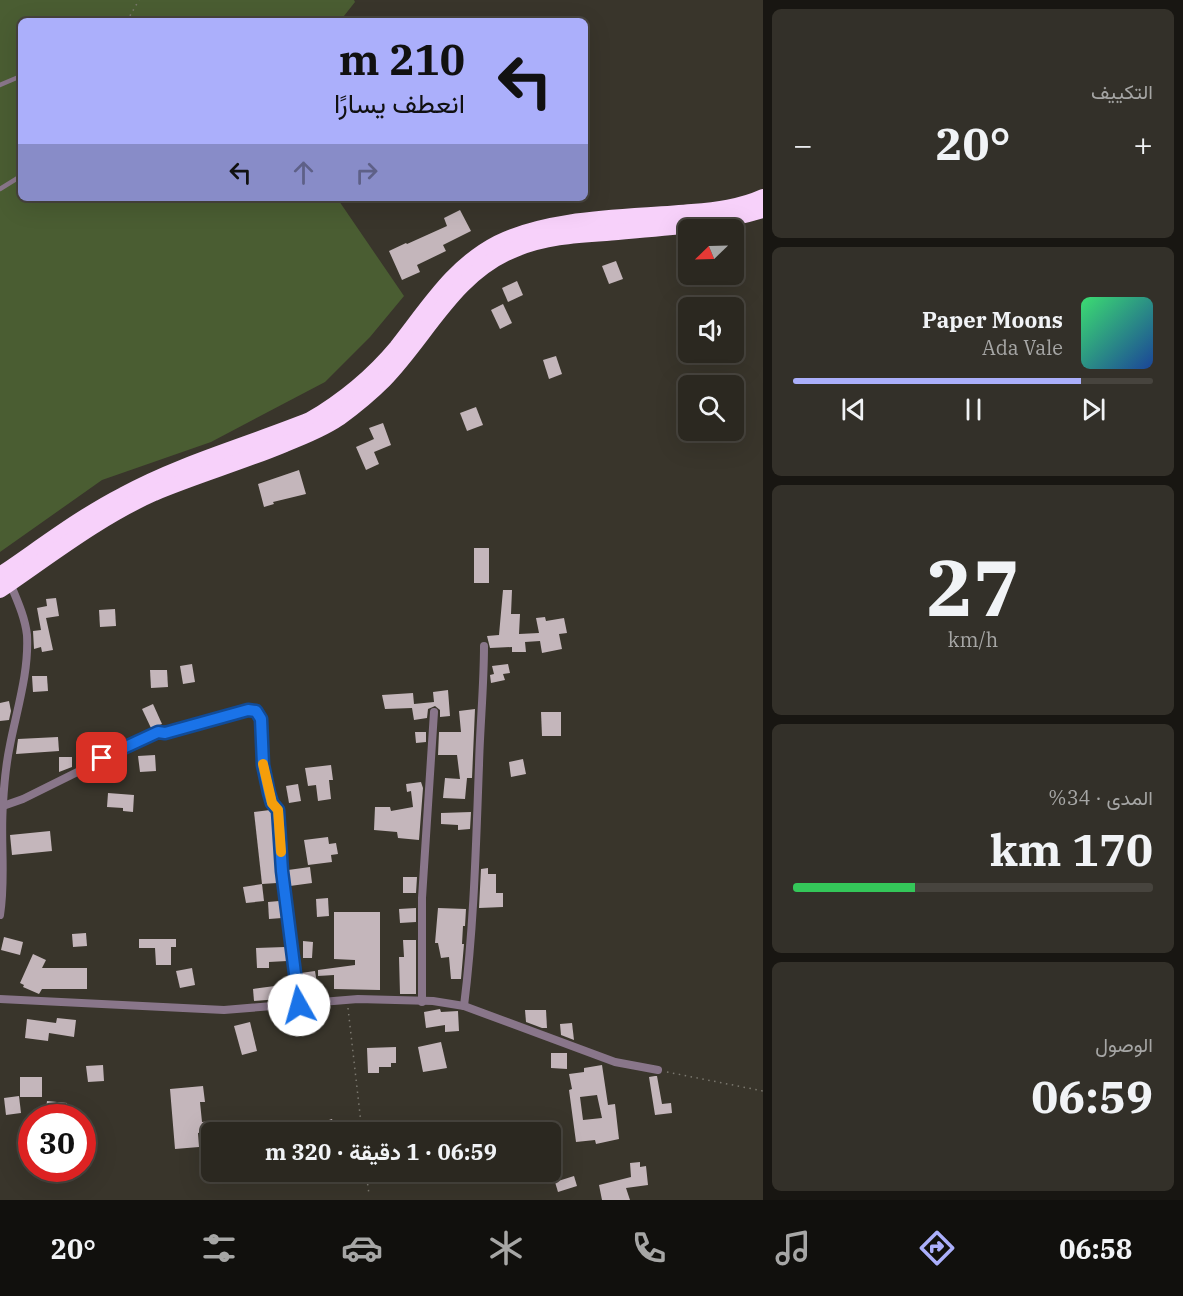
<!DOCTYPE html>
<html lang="ar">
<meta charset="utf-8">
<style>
:root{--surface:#2b2820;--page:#333029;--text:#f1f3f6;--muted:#a6a6a5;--line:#47443e;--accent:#abaffb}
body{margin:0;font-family:"IBM Plex Serif",Vazirmatn,serif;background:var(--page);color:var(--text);direction:rtl;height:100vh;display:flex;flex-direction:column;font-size:22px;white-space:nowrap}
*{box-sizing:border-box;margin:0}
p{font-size:20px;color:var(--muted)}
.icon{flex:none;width:33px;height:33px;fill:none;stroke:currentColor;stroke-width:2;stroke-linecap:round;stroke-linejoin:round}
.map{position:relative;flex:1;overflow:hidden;direction:ltr}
.drawer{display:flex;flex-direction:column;gap:9px;padding:9px;background:#181612;width:420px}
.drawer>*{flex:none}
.guide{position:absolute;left:18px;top:18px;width:570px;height:183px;border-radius:9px;box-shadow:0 6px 24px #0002,0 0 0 2px var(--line);direction:rtl;background:#abaffb;color:#111;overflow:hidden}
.needle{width:39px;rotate:247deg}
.fabs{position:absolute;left:678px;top:219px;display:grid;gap:12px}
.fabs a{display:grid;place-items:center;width:66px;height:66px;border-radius:9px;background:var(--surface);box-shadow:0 6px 24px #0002,0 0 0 2px var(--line);font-size:30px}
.speed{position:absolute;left:18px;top:1104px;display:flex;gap:12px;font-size:30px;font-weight:700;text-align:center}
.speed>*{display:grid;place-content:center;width:78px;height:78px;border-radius:50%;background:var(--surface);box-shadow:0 6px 24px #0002,0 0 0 2px var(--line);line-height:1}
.speed .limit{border:9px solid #d22;background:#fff;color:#111}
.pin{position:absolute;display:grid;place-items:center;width:51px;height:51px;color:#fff;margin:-26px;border-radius:12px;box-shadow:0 3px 9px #0006}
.me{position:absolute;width:66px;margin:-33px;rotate:353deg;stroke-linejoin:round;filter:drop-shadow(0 0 4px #0008)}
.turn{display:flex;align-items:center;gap:21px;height:126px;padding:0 24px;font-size:27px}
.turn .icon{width:78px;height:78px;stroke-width:2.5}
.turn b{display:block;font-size:42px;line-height:51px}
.lanes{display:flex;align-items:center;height:57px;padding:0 24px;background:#0003;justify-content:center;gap:30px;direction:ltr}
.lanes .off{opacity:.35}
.big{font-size:45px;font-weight:700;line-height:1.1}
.drawer .tile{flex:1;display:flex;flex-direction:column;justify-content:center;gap:9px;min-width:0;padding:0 21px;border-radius:9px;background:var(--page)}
.drawer .dial{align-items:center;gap:0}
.dial b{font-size:78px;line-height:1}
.song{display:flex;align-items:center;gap:18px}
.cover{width:72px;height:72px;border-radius:9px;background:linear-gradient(135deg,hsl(140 70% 55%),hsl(220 70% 35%))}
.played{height:6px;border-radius:3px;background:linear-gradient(90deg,var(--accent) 80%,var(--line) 80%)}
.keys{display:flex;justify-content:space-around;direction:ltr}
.heat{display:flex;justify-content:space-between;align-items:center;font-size:33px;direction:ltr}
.charge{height:9px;border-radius:4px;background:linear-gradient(90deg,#34c759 34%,var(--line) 0)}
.trip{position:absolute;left:201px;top:1122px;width:360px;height:60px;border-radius:9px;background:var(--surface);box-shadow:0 6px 24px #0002,0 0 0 2px var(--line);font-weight:700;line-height:60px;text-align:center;direction:rtl}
.menu{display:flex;height:96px;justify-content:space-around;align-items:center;background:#11100d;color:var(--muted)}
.menu .icon{width:42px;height:42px}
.menu .active{color:var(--accent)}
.menu b{font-size:27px;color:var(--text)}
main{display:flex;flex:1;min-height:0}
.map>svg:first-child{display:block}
.green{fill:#4a5d32}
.building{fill:#c4b6bb;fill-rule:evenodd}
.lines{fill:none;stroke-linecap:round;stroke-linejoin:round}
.path{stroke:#7b786f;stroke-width:1.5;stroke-dasharray:1.5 4.5;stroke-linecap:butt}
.lane{stroke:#89768a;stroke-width:4.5}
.street{stroke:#89768a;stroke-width:8}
.highway{stroke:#f7d1fa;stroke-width:16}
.route-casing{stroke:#114b97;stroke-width:15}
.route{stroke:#1a73e8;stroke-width:10}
.slow{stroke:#f59e0b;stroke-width:10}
</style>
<main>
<section class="drawer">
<div class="tile"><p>التكييف</p>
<div class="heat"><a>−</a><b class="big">20°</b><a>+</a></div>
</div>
<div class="tile">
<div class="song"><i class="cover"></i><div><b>Paper Moons</b><p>Ada Vale</p></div></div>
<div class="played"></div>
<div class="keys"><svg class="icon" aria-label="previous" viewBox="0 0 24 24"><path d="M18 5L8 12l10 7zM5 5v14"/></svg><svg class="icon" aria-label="pause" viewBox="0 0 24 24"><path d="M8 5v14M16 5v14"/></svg><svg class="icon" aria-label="next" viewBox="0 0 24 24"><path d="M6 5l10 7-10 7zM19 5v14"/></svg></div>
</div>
<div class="tile dial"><b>27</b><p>km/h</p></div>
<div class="tile"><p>المدى · 34%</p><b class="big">170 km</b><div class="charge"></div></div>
<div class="tile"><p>الوصول</p><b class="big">06:59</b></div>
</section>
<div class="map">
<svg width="763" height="1200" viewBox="0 0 763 1200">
<rect width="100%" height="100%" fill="#39352b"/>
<!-- green -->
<polygon class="green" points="0,0 354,0 355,2 340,21 21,21 21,198 337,198 404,296 370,337 325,382 211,442 102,480 0,552"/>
<!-- building -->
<g class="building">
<polygon points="460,210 471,231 443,245 446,251 417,265 420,272 402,280 389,251 406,243 407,244 447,226 444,218"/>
<polygon points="616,261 623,279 609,284 602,266"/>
<polygon points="517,281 523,295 508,302 502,288"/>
<polygon points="503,304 512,323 500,329 491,310"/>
<polygon points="556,356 562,374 549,379 543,360"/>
<polygon points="476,407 483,425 467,431 460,413"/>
<polygon points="383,423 391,445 374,452 379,464 366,470 356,447 374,439 369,428"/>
<polygon points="299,470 306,494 273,502 274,504 264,507 258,484"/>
<rect x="474" y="548" width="15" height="35"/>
<polygon points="503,590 512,590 511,614 520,614 519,634 539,633 536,618 545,617 546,621 564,618 567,633 559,634 562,649 542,653 540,641 525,642 526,652 512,652 512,647 490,648 487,636 499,635"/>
<polygon points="56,598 59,616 46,618 53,650 42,652 41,647 34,649 33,631 41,630 37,608 47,606 46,599"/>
<polygon points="115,609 116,626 100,627 99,610"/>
<polygon points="192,664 195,682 183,684 180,666"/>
<polygon points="508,664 510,673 503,674 505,680 491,683 490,675 494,674 492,666"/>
<polygon points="150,670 167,670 168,687 151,688"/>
<polygon points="32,676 47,676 48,691 33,692"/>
<polygon points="448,690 450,716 440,717 440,710 435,706 428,709 427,718 414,720 412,708 385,709 382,695 413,693 414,704 434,702 433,692"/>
<polygon points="9,701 11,711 9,720 0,721 0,703"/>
<polygon points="153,704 162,724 151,728 142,709"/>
<polygon points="475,709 472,778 467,778 465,799 443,798 445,778 460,779 457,755 438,755 439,732 461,732 459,711"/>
<polygon points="541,712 561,712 561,736 542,736"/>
<polygon points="415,732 426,732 426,742 416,743"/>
<polygon points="58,737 59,751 16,754 18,739"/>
<polygon points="155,755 156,771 140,772 138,756"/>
<polygon points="59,757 72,757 72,767 59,772"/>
<polygon points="523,759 526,774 511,777 509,762"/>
<polygon points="331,765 333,780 329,780 331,799 318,801 316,785 308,786 305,768"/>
<polygon points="421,782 423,788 419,840 398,838 397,832 374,830 375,807 390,807 391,811 413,807 411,791 407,792 406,784"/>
<polygon points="298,784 301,801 289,803 286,786"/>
<polygon points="108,793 134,795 133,812 123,811 123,808 107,807"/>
<polygon points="270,810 272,813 277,883 262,884 254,812"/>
<polygon points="471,812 470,829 458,830 458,825 441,824 441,813"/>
<polygon points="50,831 52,851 12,855 10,835"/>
<polygon points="328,837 329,844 336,843 338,854 331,855 332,862 308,865 304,840"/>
<polygon points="310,867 312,883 290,886 288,870"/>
<polygon points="488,868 488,874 496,874 496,893 503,893 503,907 479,908 481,869"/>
<polygon points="403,877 417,877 416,893 403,893"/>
<polygon points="262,884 264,901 246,903 243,887"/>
<polygon points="328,898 329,916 317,917 316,899"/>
<polygon points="279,901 282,918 269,919 268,902"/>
<polygon points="416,908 416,922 400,923 399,909"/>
<polygon points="438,908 466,909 465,926 463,926 462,944 464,944 461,979 451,979 449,957 441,958 438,943 435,943"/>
<polygon points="334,912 380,912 380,990 334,989 334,975 318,976 318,970 355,965 355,960 334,959"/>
<polygon points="86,933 87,946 73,947 72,934"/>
<polygon points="4,937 23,942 20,955 1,950"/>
<polygon points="139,939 176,939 176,947 171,947 171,965 156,965 155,948 139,948"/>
<polygon points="403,940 416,940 416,994 400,994 399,957 404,957"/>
<polygon points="303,941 313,942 312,958 303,958"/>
<polygon points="285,947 287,961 269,962 269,968 257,968 256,948"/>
<polygon points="33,954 46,960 42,968 87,968 87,989 42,989 39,994 23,987 24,985 20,983"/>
<polygon points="192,968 195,985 180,988 176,971"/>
<polygon points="315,971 319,996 309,997 307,986 303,987 301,973"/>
<polygon points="290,984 292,998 254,1001 253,989"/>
<polygon points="440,1009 441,1012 458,1011 459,1031 445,1032 445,1025 426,1028 424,1012"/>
<polygon points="525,1010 546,1010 547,1028 542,1028 526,1022"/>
<polygon points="57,1018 76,1020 74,1037 49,1033 48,1041 25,1038 27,1019 56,1023"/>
<polygon points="250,1022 257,1051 242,1055 234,1026"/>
<polygon points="572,1023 574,1040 561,1035 560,1024"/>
<polygon points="441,1042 447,1068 423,1072 418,1047"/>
<polygon points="396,1047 396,1063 391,1063 391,1067 379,1067 379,1073 368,1073 367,1048"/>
<polygon points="551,1053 567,1053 567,1069 551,1068"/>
<polygon points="103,1065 104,1081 88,1082 86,1066"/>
<path d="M602,1065L608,1105L615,1104L619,1139L596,1144L595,1140L576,1142L569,1090L572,1089L569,1074L584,1072V1068ZM597,1095L602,1118L583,1120L580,1097Z"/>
<polygon points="655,1076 657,1076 662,1104 671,1103 672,1113 655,1115 649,1077"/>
<rect x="20" y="1077" width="22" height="20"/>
<polygon points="203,1086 205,1102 200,1102 202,1122 211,1121 212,1130 198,1133 199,1147 175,1149 170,1089"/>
<polygon points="19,1096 21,1113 6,1115 4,1098"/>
<polygon points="47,1101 67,1103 65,1118 45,1118"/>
<polygon points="332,1119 336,1132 323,1132 320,1123"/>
<polygon points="640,1162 640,1167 646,1166 648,1185 626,1188 630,1200 602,1200 599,1185 631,1177 630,1163"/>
<polygon points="574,1176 577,1186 558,1192 555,1182"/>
</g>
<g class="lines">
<!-- path -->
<g class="path">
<polyline points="127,21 139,0"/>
<polyline points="348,1008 362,1132"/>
<polyline points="667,1072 763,1091"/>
<polyline points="366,1172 369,1194"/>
</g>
<!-- lane -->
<g class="lane">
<polyline points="0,85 21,76"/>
<polyline points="0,189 21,176"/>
</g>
<!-- street -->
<g class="street">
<polyline points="3,806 23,799 158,732 165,733 248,710 256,711 261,719 263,765 269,793 272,803 278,810 282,871 299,1005"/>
<path d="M0,915C6,878 0,841 3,804C4,785 6,764 10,745C17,709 29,672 27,635C25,617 17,600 10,583"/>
<polyline points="0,999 224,1010 358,999 433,1001 464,1006 615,1062 658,1070"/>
<polyline points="422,1002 422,898 434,712"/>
<path d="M464,1006C474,926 476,845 479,765C480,725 484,686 484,646"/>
</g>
<!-- highway -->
<g class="highway">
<path d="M0,575C40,548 80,517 123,495C182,463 248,445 310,420C344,400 372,377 397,347C428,308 453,266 498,243C553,216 631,218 692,212C716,210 741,207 763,197"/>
<path d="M0,590C50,556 98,518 154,493C197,475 242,462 285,444C303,437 323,429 339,418C354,407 370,394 384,380C427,336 453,275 513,250C543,237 574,235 606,233C659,228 712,226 763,210"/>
</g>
</g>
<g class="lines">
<!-- route casing -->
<g class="route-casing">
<polyline id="route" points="102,758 158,732 165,733 248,710 256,711 261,719 263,765 269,793 272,803 278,810 282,871 299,1005"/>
</g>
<!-- route -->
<use href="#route" class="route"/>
<!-- slow -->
<polyline class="slow" points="263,764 272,803 278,810 281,852"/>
</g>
</svg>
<div class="fabs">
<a><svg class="needle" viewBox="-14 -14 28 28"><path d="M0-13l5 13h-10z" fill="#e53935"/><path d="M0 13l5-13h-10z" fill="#a6a6a5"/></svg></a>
<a><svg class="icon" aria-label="sound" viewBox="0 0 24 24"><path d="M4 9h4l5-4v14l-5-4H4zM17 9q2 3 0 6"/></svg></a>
<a><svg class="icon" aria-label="search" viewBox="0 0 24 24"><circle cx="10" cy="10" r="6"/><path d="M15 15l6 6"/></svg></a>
</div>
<div class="speed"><div class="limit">30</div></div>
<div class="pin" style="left:102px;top:758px;background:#d93025"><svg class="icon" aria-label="arrive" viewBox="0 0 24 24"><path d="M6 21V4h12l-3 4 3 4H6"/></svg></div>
<svg class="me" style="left:299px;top:1005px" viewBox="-20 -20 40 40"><circle r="19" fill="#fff"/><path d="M0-13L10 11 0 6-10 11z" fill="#1a73e8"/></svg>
<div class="trip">06:59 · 1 دقيقة · 320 m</div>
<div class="guide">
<div class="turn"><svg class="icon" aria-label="left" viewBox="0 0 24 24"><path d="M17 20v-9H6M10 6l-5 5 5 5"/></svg><div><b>210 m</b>انعطف يسارًا</div></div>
<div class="lanes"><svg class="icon" aria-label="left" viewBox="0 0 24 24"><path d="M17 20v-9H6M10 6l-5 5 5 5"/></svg><svg class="icon off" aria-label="ahead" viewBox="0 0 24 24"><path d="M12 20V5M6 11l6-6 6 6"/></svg><svg class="icon off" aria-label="right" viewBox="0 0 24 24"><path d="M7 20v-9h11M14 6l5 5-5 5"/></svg></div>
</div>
</div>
</main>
<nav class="menu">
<b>06:58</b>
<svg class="icon active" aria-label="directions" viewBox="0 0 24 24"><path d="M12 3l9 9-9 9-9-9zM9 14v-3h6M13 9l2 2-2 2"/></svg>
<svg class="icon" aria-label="music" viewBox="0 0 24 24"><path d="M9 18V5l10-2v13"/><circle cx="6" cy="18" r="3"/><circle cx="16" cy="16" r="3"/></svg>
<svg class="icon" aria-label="phone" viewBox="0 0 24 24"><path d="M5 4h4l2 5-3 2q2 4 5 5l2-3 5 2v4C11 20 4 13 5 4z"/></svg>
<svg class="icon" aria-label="climate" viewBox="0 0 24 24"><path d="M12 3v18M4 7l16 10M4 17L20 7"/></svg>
<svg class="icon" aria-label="car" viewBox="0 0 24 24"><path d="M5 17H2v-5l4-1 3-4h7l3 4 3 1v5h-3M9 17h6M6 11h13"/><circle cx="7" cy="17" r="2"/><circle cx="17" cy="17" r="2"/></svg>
<svg class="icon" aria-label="filters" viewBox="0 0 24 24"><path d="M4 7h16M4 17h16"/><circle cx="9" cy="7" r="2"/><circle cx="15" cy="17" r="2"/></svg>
<b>20°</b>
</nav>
